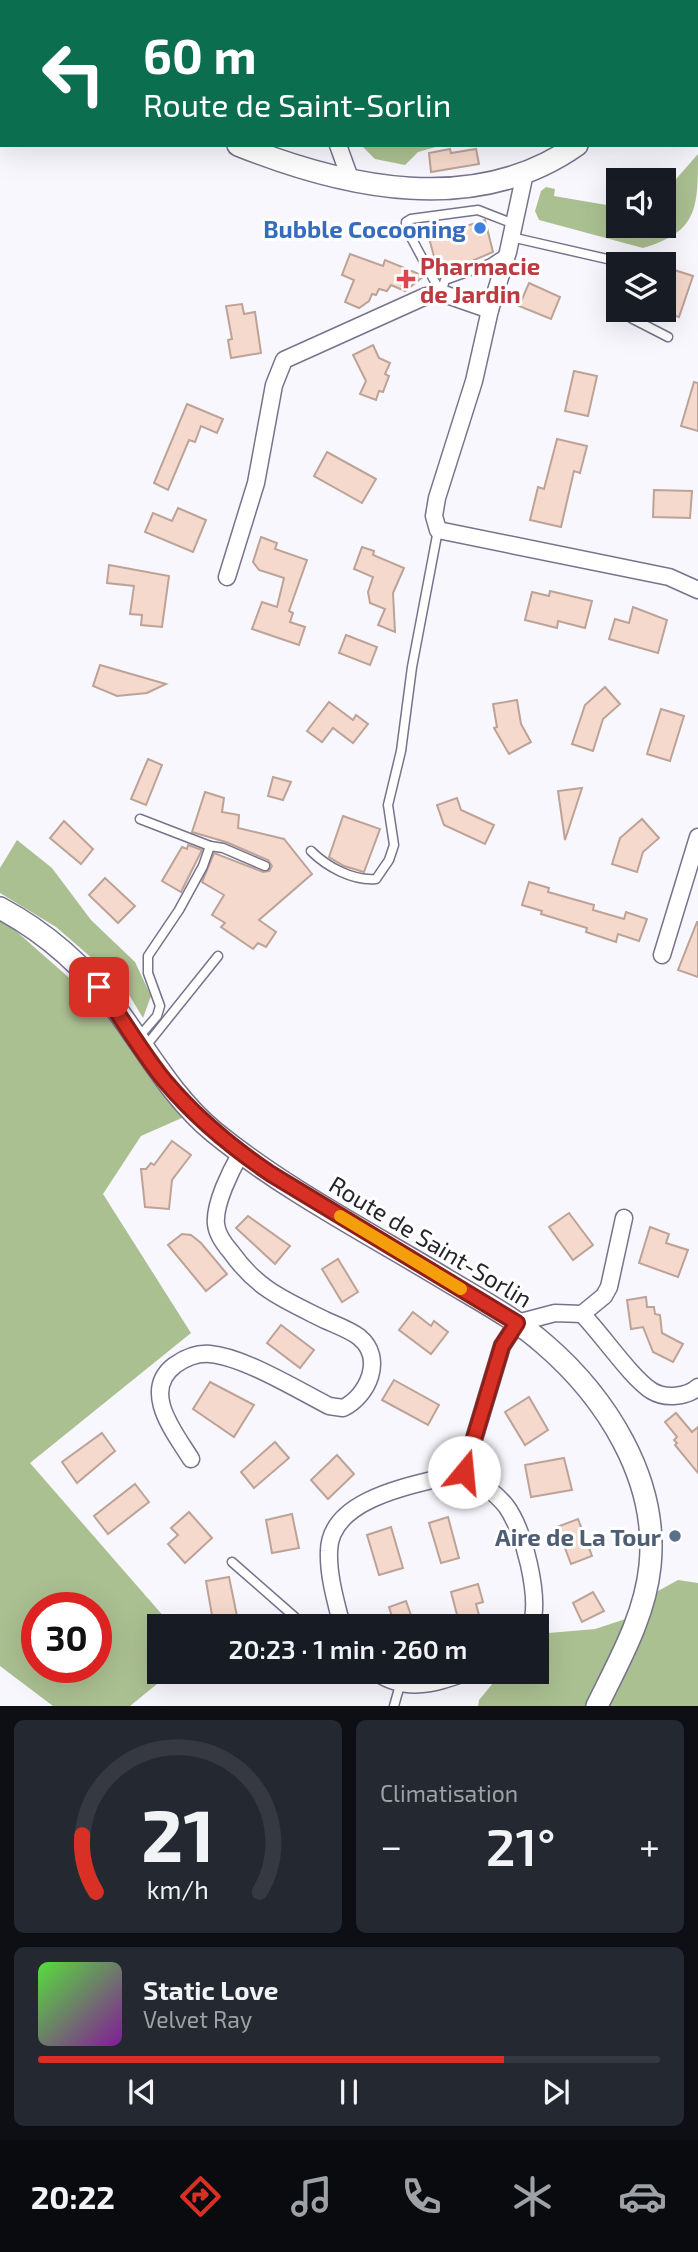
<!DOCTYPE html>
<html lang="fr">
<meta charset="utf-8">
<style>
:root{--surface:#171b24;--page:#242831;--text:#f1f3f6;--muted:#9ea1a6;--line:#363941;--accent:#d93025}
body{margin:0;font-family:"Exo 2",sans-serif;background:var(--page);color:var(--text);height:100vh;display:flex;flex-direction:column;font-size:26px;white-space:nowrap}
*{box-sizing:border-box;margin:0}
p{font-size:23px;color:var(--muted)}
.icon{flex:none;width:38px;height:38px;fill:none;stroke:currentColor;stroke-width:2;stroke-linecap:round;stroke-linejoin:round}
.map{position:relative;height:1706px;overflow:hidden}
.drawer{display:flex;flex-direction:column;gap:14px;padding:14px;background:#0d0f14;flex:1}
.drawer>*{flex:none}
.top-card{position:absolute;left:0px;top:0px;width:698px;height:147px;box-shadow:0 7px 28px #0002;background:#0b6e4f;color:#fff;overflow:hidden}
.fabs{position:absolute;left:606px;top:168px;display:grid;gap:14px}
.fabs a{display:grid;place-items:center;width:70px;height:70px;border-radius:0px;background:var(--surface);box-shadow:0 7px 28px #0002;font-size:35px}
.speed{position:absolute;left:21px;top:1592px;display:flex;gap:14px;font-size:35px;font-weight:700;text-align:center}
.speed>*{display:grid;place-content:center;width:91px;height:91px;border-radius:50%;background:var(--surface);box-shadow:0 7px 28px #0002;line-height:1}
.speed .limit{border:10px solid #d22;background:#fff;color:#111}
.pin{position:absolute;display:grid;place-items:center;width:60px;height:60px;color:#fff;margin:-30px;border-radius:14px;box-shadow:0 4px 10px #0006}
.me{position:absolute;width:77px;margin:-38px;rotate:17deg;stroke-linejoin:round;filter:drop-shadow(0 0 5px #0008)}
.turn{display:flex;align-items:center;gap:24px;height:147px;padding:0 28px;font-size:32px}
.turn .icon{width:91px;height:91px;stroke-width:2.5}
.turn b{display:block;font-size:49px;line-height:60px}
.big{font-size:52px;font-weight:600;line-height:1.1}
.drawer .tile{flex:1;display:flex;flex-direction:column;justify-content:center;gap:10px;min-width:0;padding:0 24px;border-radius:10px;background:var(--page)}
.drawer .dial{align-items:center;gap:0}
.dial svg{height:182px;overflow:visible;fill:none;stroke:var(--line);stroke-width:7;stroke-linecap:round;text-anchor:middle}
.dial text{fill:var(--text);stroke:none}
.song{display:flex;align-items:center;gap:21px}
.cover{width:84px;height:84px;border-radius:10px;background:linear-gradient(135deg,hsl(110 70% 55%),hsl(290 70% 35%))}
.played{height:7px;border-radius:4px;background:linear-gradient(90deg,var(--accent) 75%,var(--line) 75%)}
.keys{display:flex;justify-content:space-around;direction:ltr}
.heat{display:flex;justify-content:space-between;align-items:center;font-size:38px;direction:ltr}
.drawer .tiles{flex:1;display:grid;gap:14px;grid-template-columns:1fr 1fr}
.tile:last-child{grid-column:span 2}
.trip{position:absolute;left:147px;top:1614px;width:402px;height:70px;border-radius:0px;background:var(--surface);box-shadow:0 7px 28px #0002;font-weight:600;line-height:70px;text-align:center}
.menu{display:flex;height:112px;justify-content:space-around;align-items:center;background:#090b0e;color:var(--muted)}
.menu .icon{width:49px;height:49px}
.menu .active{color:var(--accent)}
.menu b{font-size:32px;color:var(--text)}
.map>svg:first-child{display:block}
.forest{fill:#abc091;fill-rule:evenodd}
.building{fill:#f5d9cc;stroke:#bda397;stroke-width:2}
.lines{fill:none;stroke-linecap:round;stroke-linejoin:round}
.lane-casing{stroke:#76738b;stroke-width:11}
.street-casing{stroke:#76738b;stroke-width:19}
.secondary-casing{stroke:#76738b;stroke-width:24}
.lane{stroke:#fff;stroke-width:8}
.street{stroke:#fff;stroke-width:16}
.secondary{stroke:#fff;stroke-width:21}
.route-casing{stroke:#8d1f18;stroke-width:18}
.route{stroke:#d93025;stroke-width:12}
.slow{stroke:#f59e0b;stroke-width:12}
.shop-dot{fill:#3f7fe0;stroke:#fff;stroke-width:2.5}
.health-dot{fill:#e0444e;stroke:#fff;stroke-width:2.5}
.service-dot{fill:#5c6f8a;stroke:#fff;stroke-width:2.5}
.labels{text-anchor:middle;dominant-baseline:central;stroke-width:6;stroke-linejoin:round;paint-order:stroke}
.shop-label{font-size:24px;font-weight:bold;fill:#366cbe;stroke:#fff;text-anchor:end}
.health-label{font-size:24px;font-weight:bold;fill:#be3a42;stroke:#fff;text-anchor:start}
.street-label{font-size:24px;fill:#25242d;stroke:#fff}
.service-label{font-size:24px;font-weight:bold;fill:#4e5e75;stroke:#fff;text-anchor:end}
</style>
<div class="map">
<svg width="698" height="1706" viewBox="0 0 698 1706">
<rect width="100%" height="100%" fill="#f8f7fd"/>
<!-- forest -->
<g class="forest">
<polygon points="204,0 648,0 202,2"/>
<polygon points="361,145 443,145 418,152 405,165 375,159"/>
<path d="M698,154C698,208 698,232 643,248L539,220L535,211L541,191L546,187L555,189L554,196L618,207V226H663V194Z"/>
<polygon points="17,840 52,868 91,920 135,962 151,996 143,1018 123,985 56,927 0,893 0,868"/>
<path d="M0,917L108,1012L184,1117L141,1136L103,1194L191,1333L30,1463L172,1626H159V1671H173L130,1706H53L0,1666ZM37,1608H96V1668H37Z"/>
<polygon points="678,1580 698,1583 698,1706 478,1706 479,1700 503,1671 537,1671 537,1634 595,1629 650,1611 658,1591"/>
</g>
<!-- building -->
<g class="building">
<polygon points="450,149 451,153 476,149 479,164 431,172 429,153"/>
<polygon points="485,220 493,252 439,275 429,238"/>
<polygon points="350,254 383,266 385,260 424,276 405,291 391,285 387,291 379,289 376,295 372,294 369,301 359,308 345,302 354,280 342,275"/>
<polygon points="668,268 693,276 679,317 663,312 663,282"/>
<polygon points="529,283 560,297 551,319 519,306"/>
<polygon points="242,304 244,314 255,312 261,353 231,358 228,340 232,339 226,306"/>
<polygon points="373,345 379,358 390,363 385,374 389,376 383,392 379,391 376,400 360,394 366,381 353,355"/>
<polygon points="574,371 597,376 588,416 565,411"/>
<polygon points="694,382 698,383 698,431 681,426"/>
<polygon points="187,404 223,419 217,433 201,426 195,442 189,440 168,490 154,483"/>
<polygon points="557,439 587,446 580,473 574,471 561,527 530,520 538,487 544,489"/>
<polygon points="327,452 376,479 362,503 314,476"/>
<polygon points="654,490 692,491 690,518 653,517"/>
<polygon points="178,508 206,520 193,552 145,532 153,513 172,521"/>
<polygon points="261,537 277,543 275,549 307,560 289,611 293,613 290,622 305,627 299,645 252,629 262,602 277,607 284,578 259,570 253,562"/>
<polygon points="362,547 374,551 373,555 404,568 393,593 395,632 378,625 385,609 370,603 368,592 373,577 354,569"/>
<polygon points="109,565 169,576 162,627 141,625 142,615 130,614 134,586 107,583"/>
<polygon points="550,591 592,601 585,628 558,621 557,628 525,620 532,592 549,596"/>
<polygon points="633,607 667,620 658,653 609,639 615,619 629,623"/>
<polygon points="346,635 377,647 370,665 339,653"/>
<polygon points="100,665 166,684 147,693 117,696 93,686"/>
<polygon points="605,687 620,704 603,719 593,751 572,744 585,705"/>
<polygon points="517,700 521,724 531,742 509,754 494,728 497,727 493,704"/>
<polygon points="329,702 353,720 356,715 368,724 353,743 333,728 322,742 307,731"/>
<polygon points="661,709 684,716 670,761 647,754"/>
<polygon points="148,759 162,765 146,805 131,799"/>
<polygon points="273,777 291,782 283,800 268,796"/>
<polygon points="582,788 565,840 558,791"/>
<polygon points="205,792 224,798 222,812 239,815 238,828 284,839 312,874 259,920 276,932 266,947 258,943 253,949 221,927 225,923 212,915 224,895 202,882 214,853 263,872 269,871 272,866 268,860 226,842 192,832"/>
<polygon points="457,798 461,810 494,825 485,844 444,825 437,805"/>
<polygon points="343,816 380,829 364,872 344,866 329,857"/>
<polygon points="642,819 659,838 643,852 637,872 612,864 620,838"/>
<polygon points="64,821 93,849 81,864 50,838"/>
<polygon points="188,845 202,850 181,892 162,881 182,847 187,849"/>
<polygon points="105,878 135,906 118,923 89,895"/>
<polygon points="529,882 549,888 548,892 594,905 593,910 624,919 626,912 647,919 639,941 618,934 616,942 586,932 587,928 541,914 542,911 522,905"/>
<polygon points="697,922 698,922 698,977 678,970"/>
<polygon points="172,1141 191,1155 172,1180 169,1209 145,1207 141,1169 146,1169 151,1163 154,1165"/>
<polygon points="569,1213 593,1245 573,1260 549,1227"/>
<polygon points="248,1216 290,1246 275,1264 236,1228"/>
<polygon points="650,1227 669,1234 666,1243 688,1250 678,1277 639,1263"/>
<polygon points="182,1234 191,1235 201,1243 227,1274 206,1291 168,1245"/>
<polygon points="338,1259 358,1292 342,1302 322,1269"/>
<polygon points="646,1297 647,1307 654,1307 655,1314 660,1315 662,1333 683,1344 673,1362 653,1352 643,1327 631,1329 627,1300"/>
<polygon points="413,1312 431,1326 434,1321 448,1332 431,1354 399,1330"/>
<polygon points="281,1325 314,1350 300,1368 267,1343"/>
<polygon points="394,1380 439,1405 428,1425 382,1400"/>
<polygon points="210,1382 254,1405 234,1437 193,1409"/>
<polygon points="529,1397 548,1430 525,1445 505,1412"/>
<polygon points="676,1413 692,1432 698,1427 698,1473 675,1445 677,1443 674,1440 677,1437 665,1422"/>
<polygon points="102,1433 115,1451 77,1483 62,1462"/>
<polygon points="275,1442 289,1458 254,1488 241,1472"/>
<polygon points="337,1455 354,1474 328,1499 311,1480"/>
<polygon points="564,1458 572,1490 531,1497 525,1465"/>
<polygon points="135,1484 149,1502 108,1534 94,1516"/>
<polygon points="189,1512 212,1538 185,1563 168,1544 178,1535 171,1528"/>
<polygon points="292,1514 299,1548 272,1553 266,1520"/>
<polygon points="448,1517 459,1558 441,1563 429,1523"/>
<polygon points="578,1519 592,1556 571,1564 557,1527"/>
<polygon points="391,1527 403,1568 379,1575 367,1535"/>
<polygon points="229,1577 237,1616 213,1621 206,1581"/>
<polygon points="478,1584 483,1602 476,1604 482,1626 460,1626 451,1592"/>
<polygon points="593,1592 604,1611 582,1622 573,1603"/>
<polygon points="406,1601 413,1621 395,1626 389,1607"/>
</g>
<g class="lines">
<!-- lane casing -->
<g class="lane-casing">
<g id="lane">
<polyline points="696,70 698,69"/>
<polyline points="511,237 629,264"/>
<polyline points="441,293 406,228 406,222 411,219 478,210 514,224"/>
<polyline points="441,293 445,280 489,264 506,253"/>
<polyline points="629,310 631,318 668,337"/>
<polyline points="140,819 210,846"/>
<path d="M311,851C327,867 353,881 376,879L389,860L394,845L388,805L401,751L412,667L438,530"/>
<polyline points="138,1038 157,1016 160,1006 148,973 148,956 179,910 203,866 210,846 223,848 265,866"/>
<polyline points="145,1047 218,956"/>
<polyline points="232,1562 305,1626"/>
<polyline points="394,1706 400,1685"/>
</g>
</g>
<!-- street casing -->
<g class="street-casing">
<g id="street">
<polyline points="338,145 351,181"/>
<polyline points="525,173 508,252 490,310 474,381 437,498 434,516 438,530 669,577 698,590"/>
<polyline points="227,577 256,483 274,385 284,360 426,296 441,293 490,310"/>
<polyline points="662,955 698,837"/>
<path d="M582,1314C601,1333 632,1379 652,1391C665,1399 687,1397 698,1387"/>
<path d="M191,1459C175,1433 140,1391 175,1365C185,1358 198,1353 210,1354C244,1357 298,1390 329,1406L343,1408C368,1396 385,1358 359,1337C350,1330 336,1325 325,1320C285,1300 258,1290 231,1252C224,1244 217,1235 216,1224C214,1204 231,1170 241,1153"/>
<polyline points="464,1472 502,1346 517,1323 555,1313 582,1314 604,1296 609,1287 624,1218"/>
<path d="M342,1626C336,1602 328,1576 329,1551C330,1495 422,1484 464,1472C479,1482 495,1492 506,1506C524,1530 541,1598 531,1626"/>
<path d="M374,1671C407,1694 435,1683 471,1671"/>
</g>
</g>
<!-- secondary casing -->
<g class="secondary-casing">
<g id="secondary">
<polyline points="0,46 2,47"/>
<polyline points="696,50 698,50"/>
<path d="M238,145C345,188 475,217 577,145"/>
<path d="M0,908C47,933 85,967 117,1010C148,1052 173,1098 214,1132C284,1189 367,1232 445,1279C478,1299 513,1317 543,1343C606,1397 659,1479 650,1566C645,1616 619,1661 597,1706"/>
</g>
</g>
<!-- lane -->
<use href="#lane" class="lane"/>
<!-- street -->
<use href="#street" class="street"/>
<!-- secondary -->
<use href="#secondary" class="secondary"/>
</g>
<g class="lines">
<!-- route casing -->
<g class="route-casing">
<path id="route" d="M99,987C122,1017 141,1052 165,1081C196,1118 231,1147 271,1174L517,1323L502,1346L464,1472"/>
</g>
<!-- route -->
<use href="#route" class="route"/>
<!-- slow -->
<polyline class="slow" points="340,1216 461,1289"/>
</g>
<!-- markers -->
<circle class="shop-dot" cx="480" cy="228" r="7"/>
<path class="health-dot" d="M402.5 268.5h7v7h7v7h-7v7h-7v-7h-7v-7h7z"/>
<circle class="service-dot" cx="675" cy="1536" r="7"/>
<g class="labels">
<!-- shop labels -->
<g class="shop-label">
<text x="466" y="228">Bubble Cocooning</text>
</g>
<!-- health labels -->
<g class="health-label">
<text x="420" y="265">Pharmacie<tspan x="420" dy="28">de Jardin</tspan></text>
</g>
<!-- street labels -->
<g class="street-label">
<text transform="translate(431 1241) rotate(31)">Route de Saint-Sorlin</text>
</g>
<!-- service labels -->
<g class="service-label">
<text x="661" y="1536">Aire de La Tour</text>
</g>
</g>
</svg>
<div class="fabs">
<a><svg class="icon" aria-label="sound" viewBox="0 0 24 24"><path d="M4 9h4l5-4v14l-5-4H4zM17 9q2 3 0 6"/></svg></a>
<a><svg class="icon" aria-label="layers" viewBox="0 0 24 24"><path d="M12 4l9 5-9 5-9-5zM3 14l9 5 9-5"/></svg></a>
</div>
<div class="speed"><div class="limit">30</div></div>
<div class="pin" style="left:99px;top:987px;background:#d93025"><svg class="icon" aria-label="arrive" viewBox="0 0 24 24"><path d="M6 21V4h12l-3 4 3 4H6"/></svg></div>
<svg class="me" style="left:464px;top:1472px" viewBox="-20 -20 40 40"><circle r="19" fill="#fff"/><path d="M0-13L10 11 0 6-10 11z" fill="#d93025"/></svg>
<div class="trip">20:23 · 1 min · 260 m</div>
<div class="top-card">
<div class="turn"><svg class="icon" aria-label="left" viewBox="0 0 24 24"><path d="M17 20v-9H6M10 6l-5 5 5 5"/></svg><div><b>60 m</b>Route de Saint-Sorlin</div></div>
</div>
</div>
<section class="drawer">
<div class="tiles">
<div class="tile dial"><svg viewBox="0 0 100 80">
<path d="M14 69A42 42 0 1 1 86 69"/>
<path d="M14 69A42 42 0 0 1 8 44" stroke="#d93025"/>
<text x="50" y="56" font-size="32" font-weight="700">21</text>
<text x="50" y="72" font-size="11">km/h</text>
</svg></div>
<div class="tile"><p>Climatisation</p>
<div class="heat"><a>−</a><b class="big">21°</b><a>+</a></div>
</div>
<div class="tile">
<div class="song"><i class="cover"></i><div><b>Static Love</b><p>Velvet Ray</p></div></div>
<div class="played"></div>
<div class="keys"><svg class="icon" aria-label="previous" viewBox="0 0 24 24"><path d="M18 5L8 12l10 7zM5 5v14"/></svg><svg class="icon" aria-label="pause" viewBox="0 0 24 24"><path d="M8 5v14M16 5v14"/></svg><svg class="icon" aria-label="next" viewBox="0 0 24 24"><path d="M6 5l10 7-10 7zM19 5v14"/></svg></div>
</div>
</div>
</section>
<nav class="menu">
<b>20:22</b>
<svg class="icon active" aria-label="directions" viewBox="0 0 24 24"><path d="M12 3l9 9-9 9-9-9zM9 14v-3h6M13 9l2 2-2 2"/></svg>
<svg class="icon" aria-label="music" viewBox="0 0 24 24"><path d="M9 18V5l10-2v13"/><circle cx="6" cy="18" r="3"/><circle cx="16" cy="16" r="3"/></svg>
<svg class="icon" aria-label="phone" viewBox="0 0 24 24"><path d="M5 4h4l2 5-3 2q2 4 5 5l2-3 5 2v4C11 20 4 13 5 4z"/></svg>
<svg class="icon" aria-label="climate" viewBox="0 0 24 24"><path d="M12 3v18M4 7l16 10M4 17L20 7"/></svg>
<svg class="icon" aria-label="car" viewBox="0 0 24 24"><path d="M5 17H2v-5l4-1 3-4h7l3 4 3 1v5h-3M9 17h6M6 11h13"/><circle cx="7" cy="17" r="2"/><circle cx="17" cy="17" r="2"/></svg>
</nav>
